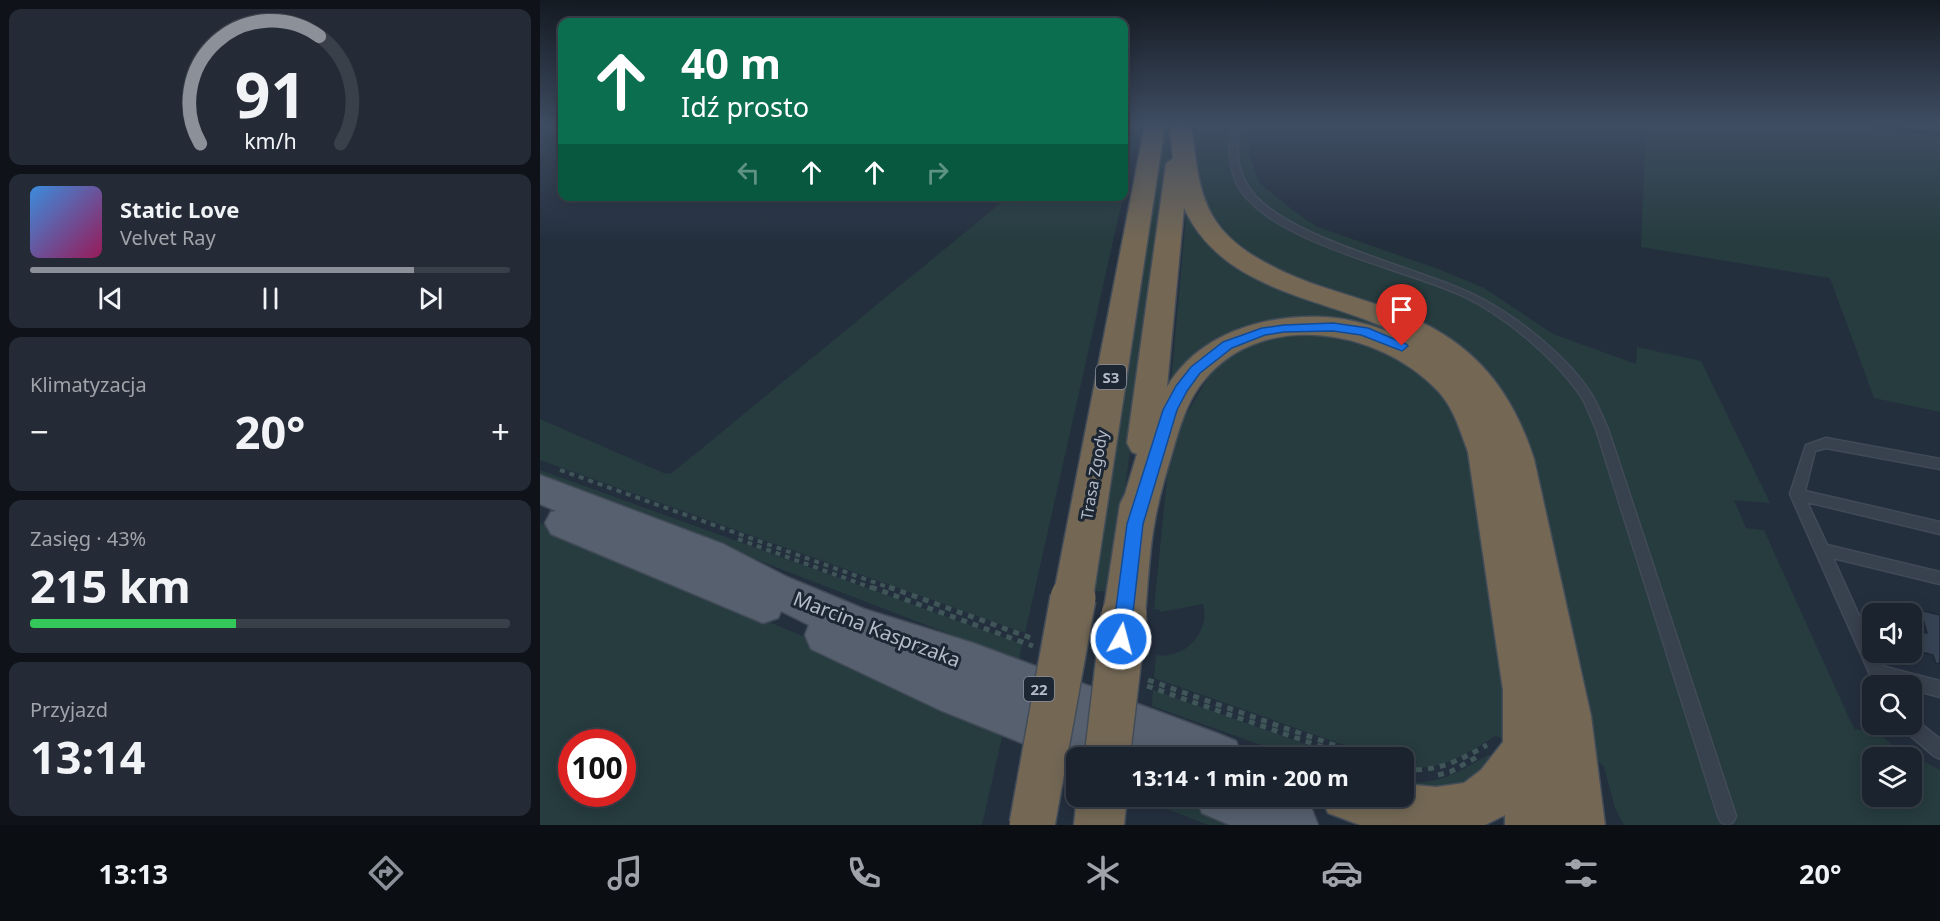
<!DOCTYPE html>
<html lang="pl">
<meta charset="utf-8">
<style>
:root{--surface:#1b232e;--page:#242b36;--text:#f1f3f6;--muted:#a0a4aa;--line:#39404a;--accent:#8c9099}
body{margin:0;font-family:"Noto Sans",sans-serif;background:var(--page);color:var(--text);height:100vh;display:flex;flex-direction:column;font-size:22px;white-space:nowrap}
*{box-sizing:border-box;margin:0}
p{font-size:20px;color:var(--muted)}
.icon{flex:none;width:33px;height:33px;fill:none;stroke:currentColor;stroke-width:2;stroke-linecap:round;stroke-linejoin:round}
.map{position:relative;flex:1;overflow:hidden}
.drawer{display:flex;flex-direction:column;gap:9px;padding:9px;background:#0f1319;width:540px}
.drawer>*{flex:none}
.guide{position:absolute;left:18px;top:18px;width:570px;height:183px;border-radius:12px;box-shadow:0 3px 15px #0003,0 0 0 2px var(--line);background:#0b6e4f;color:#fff;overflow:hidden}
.controls{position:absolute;left:1322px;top:603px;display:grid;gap:12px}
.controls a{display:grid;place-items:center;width:60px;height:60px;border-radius:12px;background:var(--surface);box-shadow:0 3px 15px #0003,0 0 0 2px var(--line);font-size:30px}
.speed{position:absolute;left:18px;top:729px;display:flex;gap:12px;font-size:30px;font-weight:700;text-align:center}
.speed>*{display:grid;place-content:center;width:78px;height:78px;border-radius:50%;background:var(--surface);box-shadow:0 3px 15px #0003,0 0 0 2px var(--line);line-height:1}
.speed .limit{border:9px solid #d22;background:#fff;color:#111}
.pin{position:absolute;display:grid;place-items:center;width:51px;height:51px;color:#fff;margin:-62px -26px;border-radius:50% 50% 50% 0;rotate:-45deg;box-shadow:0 0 6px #0007}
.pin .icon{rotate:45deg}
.me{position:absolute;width:66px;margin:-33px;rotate:7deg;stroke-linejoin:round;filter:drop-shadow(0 0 4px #0008)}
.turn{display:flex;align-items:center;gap:21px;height:126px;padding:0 24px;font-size:27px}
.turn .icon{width:78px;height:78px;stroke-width:2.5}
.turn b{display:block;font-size:42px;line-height:51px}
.lanes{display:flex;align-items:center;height:57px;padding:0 24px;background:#0003;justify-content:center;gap:30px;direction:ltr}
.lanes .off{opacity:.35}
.big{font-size:45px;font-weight:700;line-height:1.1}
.drawer .widget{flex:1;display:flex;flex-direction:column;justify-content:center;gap:9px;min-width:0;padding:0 21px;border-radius:12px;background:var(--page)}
.drawer .dial{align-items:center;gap:0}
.dial svg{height:156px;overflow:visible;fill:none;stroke:var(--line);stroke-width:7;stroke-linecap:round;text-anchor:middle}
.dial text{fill:var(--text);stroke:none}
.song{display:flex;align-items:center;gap:18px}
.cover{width:72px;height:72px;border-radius:9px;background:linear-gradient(135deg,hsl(210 70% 55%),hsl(330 70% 35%))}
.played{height:6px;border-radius:3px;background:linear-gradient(90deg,var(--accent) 80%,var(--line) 80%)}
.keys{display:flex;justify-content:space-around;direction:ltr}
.heat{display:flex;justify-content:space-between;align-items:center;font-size:33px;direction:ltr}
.charge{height:9px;border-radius:4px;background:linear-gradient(90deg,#34c759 43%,var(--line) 0)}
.trip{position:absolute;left:526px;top:747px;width:348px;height:60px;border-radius:12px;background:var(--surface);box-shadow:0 3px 15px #0003,0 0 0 2px var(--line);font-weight:700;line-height:60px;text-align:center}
.dock{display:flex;height:96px;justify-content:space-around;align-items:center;background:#0b0e12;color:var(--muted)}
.dock .icon{width:42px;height:42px}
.dock .current{color:var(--accent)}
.dock b{font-size:27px;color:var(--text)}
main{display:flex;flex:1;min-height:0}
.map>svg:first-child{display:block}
.green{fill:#263c3f;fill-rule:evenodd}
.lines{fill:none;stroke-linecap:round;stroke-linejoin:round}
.stream{stroke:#17263c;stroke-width:4.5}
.building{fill:#364354;stroke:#1f2835;stroke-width:1.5}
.lane-casing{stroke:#414a57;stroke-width:3}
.primary-casing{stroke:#414a57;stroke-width:3}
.highway-casing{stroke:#434c59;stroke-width:3}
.path-far1{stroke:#3f5557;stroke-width:4;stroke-dasharray:5 5;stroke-linecap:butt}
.path{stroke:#3f5557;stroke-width:5;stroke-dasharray:6 6;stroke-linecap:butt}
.lane{fill:#38414e;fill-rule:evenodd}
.primary{fill:#56606e;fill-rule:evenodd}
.highway{fill:#746855;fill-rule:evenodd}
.highway-bridge-casing{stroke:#434c59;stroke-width:48;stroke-linecap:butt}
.highway-bridge{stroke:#746855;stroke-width:45}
.route{fill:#1a73e8;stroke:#114b97;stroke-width:1.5}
.labels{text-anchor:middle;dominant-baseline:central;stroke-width:6;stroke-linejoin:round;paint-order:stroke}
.shield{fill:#1d2633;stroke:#878f9c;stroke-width:1.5}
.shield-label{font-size:15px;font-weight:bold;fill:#b4bcc9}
.street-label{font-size:16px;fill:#b4bcc9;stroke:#1d2633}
.near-street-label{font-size:20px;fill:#b4bcc9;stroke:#1d2633}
</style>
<main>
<section class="drawer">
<div class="widget dial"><svg viewBox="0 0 100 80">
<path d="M14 69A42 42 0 1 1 86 69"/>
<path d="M14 69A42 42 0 0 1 75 14" stroke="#8c9099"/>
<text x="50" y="56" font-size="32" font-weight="700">91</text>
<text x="50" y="72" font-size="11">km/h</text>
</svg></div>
<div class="widget">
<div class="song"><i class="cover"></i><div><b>Static Love</b><p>Velvet Ray</p></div></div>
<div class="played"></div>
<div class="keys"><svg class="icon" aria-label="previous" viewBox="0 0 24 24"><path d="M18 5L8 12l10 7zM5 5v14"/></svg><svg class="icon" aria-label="pause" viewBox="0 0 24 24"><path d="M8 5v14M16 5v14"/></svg><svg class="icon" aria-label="next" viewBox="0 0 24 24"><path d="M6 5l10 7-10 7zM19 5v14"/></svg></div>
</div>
<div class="widget"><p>Klimatyzacja</p>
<div class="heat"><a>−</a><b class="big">20°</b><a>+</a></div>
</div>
<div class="widget"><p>Zasięg · 43%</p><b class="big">215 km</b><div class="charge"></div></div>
<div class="widget"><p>Przyjazd</p><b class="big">13:14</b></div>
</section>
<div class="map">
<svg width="1400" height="825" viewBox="0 0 1400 825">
<rect width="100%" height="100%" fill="#242f3e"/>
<!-- green -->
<g class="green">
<polygon points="584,125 599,125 584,194"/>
<polygon points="622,125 634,125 571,592 556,591 557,546"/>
<path d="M655,125H709V154L720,184L759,215L778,227L898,269L944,288L1013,334L1096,364L1097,347L1161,361L1230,503L1194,500L1206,528L1224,530L1314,729L1338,732L1354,747L1400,770V825H1084L1075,808L1064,767L1056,759L923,353C886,337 850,321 814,304C770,285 692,257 668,214C651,186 652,157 655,125ZM1332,758H1371V796H1332Z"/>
<polygon points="1106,125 1400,125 1400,412 1334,398 1290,278 1101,247"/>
<polygon points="468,197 583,197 485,633 0,460 0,419 126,474 132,473"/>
<polygon points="646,215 650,215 675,251 742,290 811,312 876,339 915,377 753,320 631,382"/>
<path d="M770,331C813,337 864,349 895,381C940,427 944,529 952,590C958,640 964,690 970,740L955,736C927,754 898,773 864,766V758L838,757L614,678L616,655C644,660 671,632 663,604L620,612V610L614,609L629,457L633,451L636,432L676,364L723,338Z"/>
<polygon points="0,470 482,644 479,661 0,476"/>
<path d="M0,523L369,682L463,733L442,825H0ZM32,742H82V794H32Z"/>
<polygon points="613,690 802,757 754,757 612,706"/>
<path d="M948,755L963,758L925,792L864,796V780C894,789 923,769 948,755Z"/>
<polygon points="604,797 652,797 723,825 668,825 604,800"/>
</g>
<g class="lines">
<!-- stream -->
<polyline class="stream" points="1325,125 1400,134"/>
</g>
<!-- building -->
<polygon class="building" points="1380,610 1400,615 1400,663 1396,664 1393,655 1371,649 1371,629 1387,633"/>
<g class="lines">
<!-- lane casing -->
<g class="lane-casing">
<g id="lane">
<path d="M690,125H698C697,145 696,166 706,183C735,239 888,268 944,300C981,320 1027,357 1050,392C1058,404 1062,417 1068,429L1196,816L1193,822L1187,825L1181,822L1178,816L1056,429C1051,418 1047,406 1041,396C1014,357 965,316 923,296C864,268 728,243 697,184C688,166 689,145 690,125Z"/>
<polygon points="1286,438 1400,459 1400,469 1286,448 1275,451 1265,491 1400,522 1400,534 1267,502 1287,545 1400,572 1400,584 1293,558 1332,644 1332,652 1336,652 1342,666 1400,681 1400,697 1371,689 1371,686 1350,683 1351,686 1335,686 1250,494 1266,445"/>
<polygon points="1371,716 1400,739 1400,759 1394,756 1364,730 1362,724 1371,724"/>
</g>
</g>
<!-- primary casing -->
<g class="primary-casing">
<g id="primary">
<polygon points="0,475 183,544 247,577 324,609 433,643 679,734 696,741 703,758 617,758 599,750 602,758 537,758 537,765 400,710 271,649 265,635 269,625 241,611 238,618 223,623 11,534 5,523 11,512 16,511 0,504"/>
<polygon points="655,796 745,796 771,807 778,825 690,825 662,813"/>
</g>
</g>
<!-- highway casing -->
<g class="highway-casing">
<g id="highway">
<polygon points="605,125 625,125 553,598 547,611 533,616 519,611 513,598"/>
<path d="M641,126L648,128L652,132C656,160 658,190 672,215C684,237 708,254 730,265C765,284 804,293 841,306C922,332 968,378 994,459L1051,716L1065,825H965V815L945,825H820L788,813L781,796H864V784L896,787L924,783L941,770L963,742V690L928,452C920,431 914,408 898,391C838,327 716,307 659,387C646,405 639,429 633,450C626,473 619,497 615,520C609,551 608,584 605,615L599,628L584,634L569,628L563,615L580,504L585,494L597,454L592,452L587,443L626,164L633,158L630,132L634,128ZM644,208C685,296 789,296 865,337C839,328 812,318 784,317C724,314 658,334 627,387Z"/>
<polygon points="537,796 587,796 584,825 534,825"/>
</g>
</g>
<!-- path-far1 -->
<g class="path-far1">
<polyline points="20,470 353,589"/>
<polyline points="198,539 335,589"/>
</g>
<!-- path -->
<g class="path">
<polyline points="331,587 493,646"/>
<polyline points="349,587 494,639"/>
<polyline points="608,680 831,758"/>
<polyline points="607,686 814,758"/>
<path d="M864,769C896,773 920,760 947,745"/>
<polyline points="898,775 910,772 937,757"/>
</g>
<!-- lane -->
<use href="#lane" class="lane"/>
<!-- primary -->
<use href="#primary" class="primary"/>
<!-- highway -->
<use href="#highway" class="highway"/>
<!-- highway-bridge casing -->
<g class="highway-bridge-casing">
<g id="highway-bridge">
<polyline points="567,758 584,615"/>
<polyline points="492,825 533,598"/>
</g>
</g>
<!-- highway-bridge -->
<use href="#highway-bridge" class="highway-bridge"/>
</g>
<!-- sky -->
<linearGradient id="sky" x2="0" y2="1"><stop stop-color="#141a22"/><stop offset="0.52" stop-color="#3f4d63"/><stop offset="1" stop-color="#3f4d63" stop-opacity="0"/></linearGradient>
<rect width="1400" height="241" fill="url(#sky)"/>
<!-- route -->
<polygon class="route" points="793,323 828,328 866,344 868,346 862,351 821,335 793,331 744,332 725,335 692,348 660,373 647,391 637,410 603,524 590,639 587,645 581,647 575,645 572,639 587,524 623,410 636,386 651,367 683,342 722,328 744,325"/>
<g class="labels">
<!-- shield labels -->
<g class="shield">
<rect x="556" y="365" width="30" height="24" rx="4.5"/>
<rect x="484" y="677" width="30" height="24" rx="4.5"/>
</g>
<g class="shield-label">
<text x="571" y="377">S3</text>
<text x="499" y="689">22</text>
</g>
<!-- street labels -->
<g class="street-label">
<text transform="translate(554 475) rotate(-80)">Trasa Zgody</text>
</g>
<!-- near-street labels -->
<g class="near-street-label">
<text transform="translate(337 629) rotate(21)">Marcina Kasprzaka</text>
</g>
</g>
</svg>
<div class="controls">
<a><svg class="icon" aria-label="sound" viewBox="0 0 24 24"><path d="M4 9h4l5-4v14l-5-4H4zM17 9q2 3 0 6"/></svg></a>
<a><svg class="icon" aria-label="search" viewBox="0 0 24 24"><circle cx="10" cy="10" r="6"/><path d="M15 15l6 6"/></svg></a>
<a><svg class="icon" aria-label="layers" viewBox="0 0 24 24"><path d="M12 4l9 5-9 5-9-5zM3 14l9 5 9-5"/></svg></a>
</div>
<div class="speed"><div class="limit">100</div></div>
<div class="pin" style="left:862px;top:346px;background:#d93025"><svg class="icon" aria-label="arrive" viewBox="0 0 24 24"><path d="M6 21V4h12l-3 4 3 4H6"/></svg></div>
<svg class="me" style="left:581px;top:639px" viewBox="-20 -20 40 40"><circle r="17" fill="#1a73e8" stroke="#fff" stroke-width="3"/><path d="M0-11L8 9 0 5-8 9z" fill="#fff"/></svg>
<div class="trip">13:14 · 1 min · 200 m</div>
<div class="guide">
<div class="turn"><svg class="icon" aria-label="ahead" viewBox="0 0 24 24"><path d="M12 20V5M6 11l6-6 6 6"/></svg><div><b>40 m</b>Idź prosto</div></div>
<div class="lanes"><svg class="icon off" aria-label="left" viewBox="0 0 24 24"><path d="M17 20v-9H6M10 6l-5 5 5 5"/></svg><svg class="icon" aria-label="ahead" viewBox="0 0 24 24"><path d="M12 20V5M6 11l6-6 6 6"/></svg><svg class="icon" aria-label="ahead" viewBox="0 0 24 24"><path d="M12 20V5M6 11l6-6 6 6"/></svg><svg class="icon off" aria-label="right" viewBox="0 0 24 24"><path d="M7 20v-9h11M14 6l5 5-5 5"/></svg></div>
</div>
</div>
</main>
<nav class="dock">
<b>13:13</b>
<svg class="icon current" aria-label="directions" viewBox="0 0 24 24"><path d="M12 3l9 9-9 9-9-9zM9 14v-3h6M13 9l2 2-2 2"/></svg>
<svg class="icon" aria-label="music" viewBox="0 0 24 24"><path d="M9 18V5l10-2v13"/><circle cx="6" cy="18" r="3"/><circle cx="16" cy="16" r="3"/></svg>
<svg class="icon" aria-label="phone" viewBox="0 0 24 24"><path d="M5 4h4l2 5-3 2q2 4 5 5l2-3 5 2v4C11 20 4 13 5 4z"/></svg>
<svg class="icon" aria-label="climate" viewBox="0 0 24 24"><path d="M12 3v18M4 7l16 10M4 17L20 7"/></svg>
<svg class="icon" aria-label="car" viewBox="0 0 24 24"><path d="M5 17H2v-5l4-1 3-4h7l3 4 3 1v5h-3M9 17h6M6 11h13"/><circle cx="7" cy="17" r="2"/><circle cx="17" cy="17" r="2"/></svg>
<svg class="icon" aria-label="filters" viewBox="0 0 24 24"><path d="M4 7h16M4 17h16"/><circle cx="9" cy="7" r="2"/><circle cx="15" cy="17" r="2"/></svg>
<b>20°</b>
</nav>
